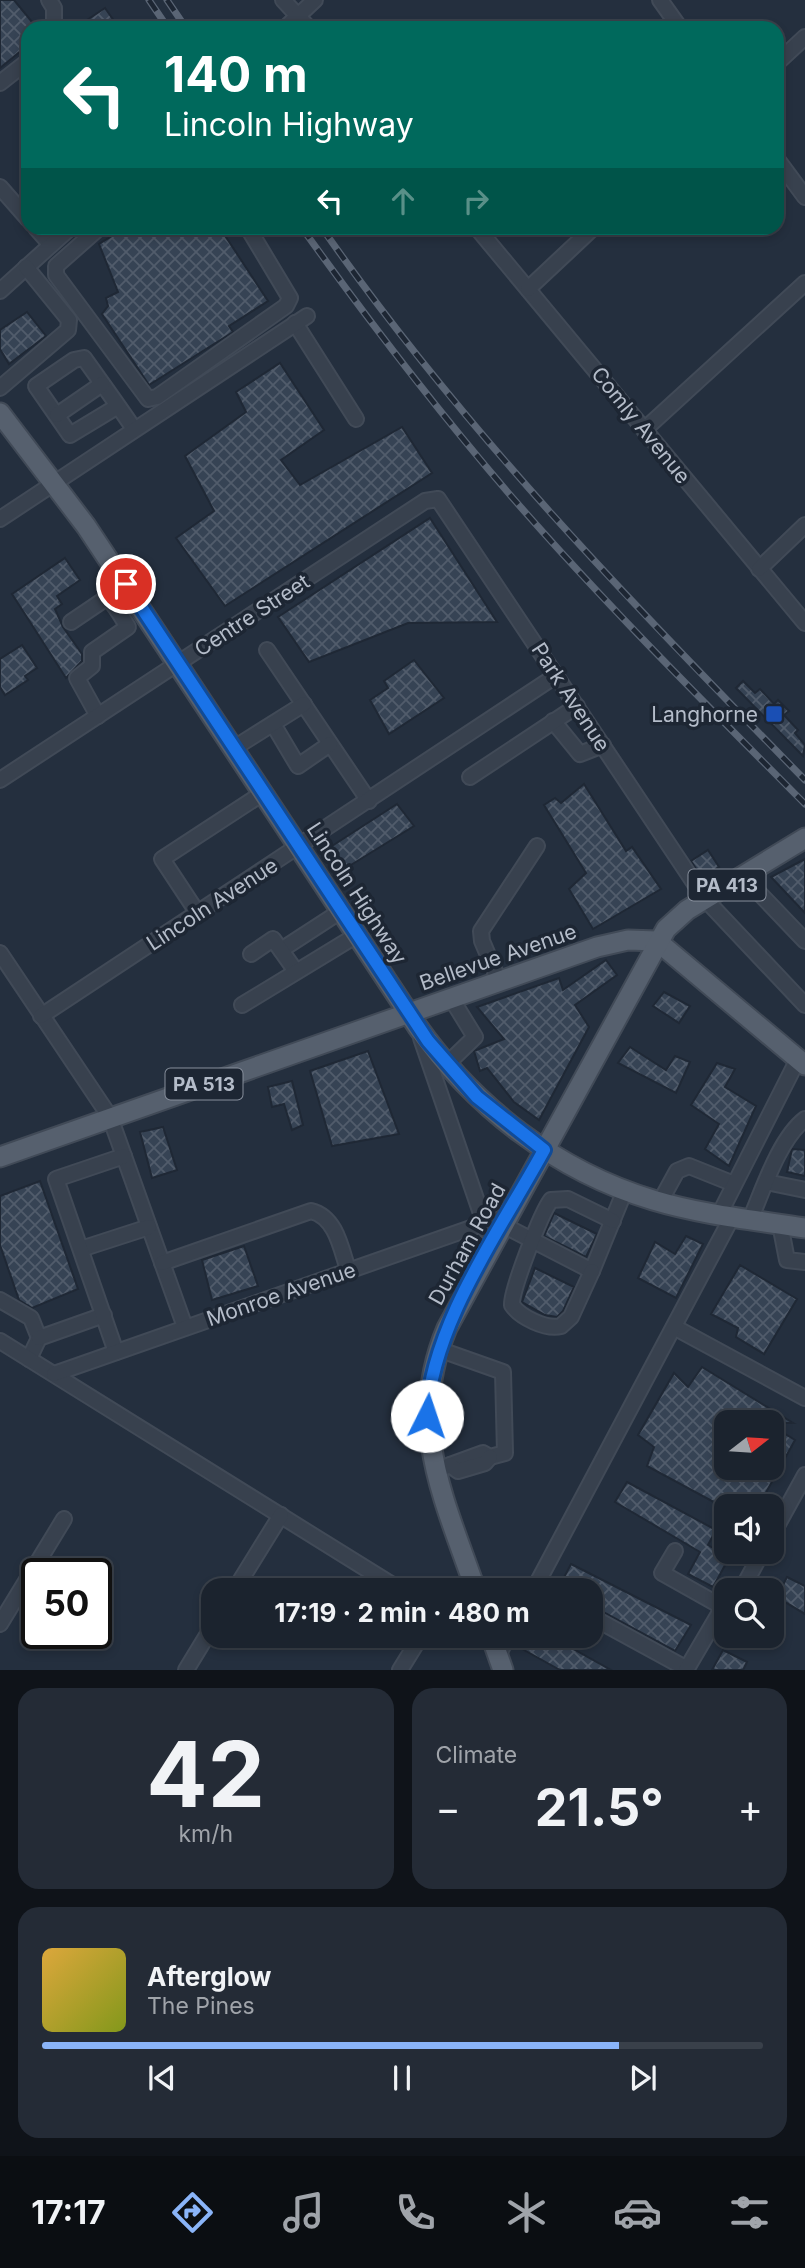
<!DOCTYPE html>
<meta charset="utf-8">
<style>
:root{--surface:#1b232e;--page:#242b36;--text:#f1f3f6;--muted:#a0a4aa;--line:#39404a;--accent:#8ab4f8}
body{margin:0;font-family:Inter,sans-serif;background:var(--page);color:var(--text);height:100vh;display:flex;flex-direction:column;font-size:26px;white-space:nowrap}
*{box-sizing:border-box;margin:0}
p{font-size:23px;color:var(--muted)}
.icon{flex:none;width:38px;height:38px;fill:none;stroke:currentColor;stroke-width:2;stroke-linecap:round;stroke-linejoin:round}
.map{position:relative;height:1670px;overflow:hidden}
.panel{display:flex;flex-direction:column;gap:18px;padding:18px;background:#0f1319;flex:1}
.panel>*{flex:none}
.top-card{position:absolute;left:21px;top:21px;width:763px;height:214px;border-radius:21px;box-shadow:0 4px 10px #0003,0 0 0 2px var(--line);background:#00695c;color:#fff;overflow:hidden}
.needle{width:46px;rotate:73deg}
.controls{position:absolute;left:714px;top:1410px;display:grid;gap:14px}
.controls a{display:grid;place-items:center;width:70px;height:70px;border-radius:14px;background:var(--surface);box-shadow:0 4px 10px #0003,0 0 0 2px var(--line);font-size:35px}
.speed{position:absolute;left:21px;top:1558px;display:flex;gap:14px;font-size:35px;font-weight:700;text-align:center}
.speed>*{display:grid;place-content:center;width:91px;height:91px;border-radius:50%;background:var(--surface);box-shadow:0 4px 10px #0003,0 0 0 2px var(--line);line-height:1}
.speed .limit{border:4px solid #111;border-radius:10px;background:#fff;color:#111}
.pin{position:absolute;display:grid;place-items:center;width:60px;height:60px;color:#fff;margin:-30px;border:4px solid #fff;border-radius:50%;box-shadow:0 2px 7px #0007}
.me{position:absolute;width:77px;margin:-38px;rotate:4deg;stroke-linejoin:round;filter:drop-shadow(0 0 5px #0008)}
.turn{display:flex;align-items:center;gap:24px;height:147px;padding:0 28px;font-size:32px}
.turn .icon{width:91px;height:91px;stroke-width:2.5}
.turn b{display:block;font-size:49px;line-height:60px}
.lanes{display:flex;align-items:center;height:66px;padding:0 28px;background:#0003;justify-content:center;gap:35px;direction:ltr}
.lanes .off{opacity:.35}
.big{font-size:52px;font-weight:700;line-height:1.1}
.panel .widget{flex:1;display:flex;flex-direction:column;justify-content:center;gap:10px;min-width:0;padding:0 24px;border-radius:21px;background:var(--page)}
.panel .dial{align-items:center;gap:0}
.dial b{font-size:91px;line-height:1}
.song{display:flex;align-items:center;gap:21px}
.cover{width:84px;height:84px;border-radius:10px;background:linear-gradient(135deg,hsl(40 70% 55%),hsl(70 70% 35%))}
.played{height:7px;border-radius:4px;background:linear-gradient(90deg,var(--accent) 80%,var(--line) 80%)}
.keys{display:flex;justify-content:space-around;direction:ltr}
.heat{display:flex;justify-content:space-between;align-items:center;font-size:38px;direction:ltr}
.panel .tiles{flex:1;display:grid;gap:18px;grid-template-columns:1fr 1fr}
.widget:last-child{grid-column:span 2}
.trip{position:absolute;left:201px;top:1578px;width:402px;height:70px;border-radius:21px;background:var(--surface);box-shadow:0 4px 10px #0003,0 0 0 2px var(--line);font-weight:700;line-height:70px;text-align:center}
.tabs{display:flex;height:112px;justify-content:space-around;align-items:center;background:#0b0e12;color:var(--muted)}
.tabs .icon{width:49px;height:49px}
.tabs .current{color:var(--accent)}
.tabs b{font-size:32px;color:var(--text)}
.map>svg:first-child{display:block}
.building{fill:url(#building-cross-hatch);stroke:#1f2835;stroke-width:2}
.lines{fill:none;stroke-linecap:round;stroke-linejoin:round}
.minor-casing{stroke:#414a57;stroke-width:18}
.major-casing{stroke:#414a57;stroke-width:23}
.minor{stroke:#38414e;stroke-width:14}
.major{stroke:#56606e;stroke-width:19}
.rail-casing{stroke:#5a6575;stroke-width:7}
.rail{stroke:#1d2633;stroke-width:4.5;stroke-dasharray:13;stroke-linecap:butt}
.route-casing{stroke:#114b97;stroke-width:18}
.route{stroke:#1a73e8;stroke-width:12}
.transit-dot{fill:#1a4fb4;stroke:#1d2633;stroke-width:2.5}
.labels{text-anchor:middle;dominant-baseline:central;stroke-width:7;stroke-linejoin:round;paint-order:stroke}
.shield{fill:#1d2633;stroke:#878f9c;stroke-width:2}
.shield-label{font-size:19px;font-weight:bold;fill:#b4bcc9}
.street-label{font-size:21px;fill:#b4bcc9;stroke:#1d2633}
.poi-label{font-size:21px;fill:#b4bcc9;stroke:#1d2633;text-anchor:end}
</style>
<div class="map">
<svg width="805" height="1670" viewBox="0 0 805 1670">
<defs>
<pattern id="building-cross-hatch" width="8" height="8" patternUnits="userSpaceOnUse" patternTransform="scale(1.75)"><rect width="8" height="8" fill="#364354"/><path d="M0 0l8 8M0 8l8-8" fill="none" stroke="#515c6b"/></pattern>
</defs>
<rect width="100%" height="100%" fill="#242f3e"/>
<!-- building -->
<g class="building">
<polygon points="0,0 14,0 37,28 28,28 28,45 0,68"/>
<polygon points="105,8 119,28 75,28"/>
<polygon points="125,228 220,228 268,301 229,326 233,332 149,385 102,314 108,306 106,298 118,292 99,244"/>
<polygon points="27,312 46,336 9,364 0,349 0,330"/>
<polygon points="280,363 324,430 281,460 300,485 402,427 432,473 225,606 176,538 214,511 185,456 246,412 236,392"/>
<polygon points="430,518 497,622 408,623 309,662 278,617"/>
<polygon points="65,558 80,580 57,596 62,604 55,609 63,627 82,654 82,661 66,678 12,594"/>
<polygon points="22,645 37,668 25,676 28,680 5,695 0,687 0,659"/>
<polygon points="414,660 444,698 389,734 370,700 388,688 384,681"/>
<polygon points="743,681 755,693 760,689 774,704 778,700 789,711 784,715 798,730 795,733 805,745 803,756 736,688"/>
<polygon points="584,784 626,851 632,847 661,889 593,929 569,889 586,873 544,805 555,798 561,803"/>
<polygon points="397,804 414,826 346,868 332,846"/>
<polygon points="708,850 719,867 702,878 691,861"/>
<polygon points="805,859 805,913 771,877"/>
<polygon points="606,960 617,975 575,1005 589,1027 539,1120 514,1102 487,1068 480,1071 474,1051 504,1039 477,1007 559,978 563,990"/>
<polygon points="664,992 690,1006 679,1023 653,1006"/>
<polygon points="630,1047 666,1070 675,1056 690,1062 676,1093 618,1063"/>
<polygon points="368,1051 399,1134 332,1146 310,1071"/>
<polygon points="717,1063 735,1069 725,1087 756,1106 729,1166 705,1149 719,1124 691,1105"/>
<polygon points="292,1081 303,1125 292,1130 284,1104 272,1107 268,1087"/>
<polygon points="163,1127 177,1170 152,1178 140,1132"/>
<polygon points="792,1149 805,1150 805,1176 787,1172"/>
<polygon points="40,1181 78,1289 32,1308 19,1300 0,1245 0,1196"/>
<polygon points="554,1213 597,1234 586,1257 544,1236"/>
<polygon points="686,1236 703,1244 676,1298 638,1278 655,1242 675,1254"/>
<polygon points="244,1246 258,1286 212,1300 202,1260"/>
<polygon points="740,1265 797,1299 764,1354 736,1337 738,1328 711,1314"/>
<polygon points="535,1268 574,1287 563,1311 557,1317 545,1315 522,1302"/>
<polygon points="702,1367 793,1423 726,1423 726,1468 772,1468 772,1426 795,1440 758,1507 734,1502 731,1507 723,1507 647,1466 654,1447 638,1435 674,1373 688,1387"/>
<polygon points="627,1482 716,1530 708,1545 729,1558 713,1587 688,1574 700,1552 615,1502"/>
<polygon points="571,1564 691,1625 675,1651 592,1606 592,1591 565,1591 559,1587"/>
<polygon points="787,1577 805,1586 805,1614 777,1597"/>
<polygon points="533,1636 550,1636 611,1670 560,1670 524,1650"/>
<polygon points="723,1650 747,1662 743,1670 712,1670"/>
</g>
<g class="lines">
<!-- minor casing -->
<g class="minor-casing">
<g id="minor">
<polyline points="49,0 54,8 54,28"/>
<polyline points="283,0 309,28"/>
<polyline points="660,0 680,28"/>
<polyline points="285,28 315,0"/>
<polyline points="777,63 805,37"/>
<polyline points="0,83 28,61"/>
<polyline points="777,159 805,197"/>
<polyline points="0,187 28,219"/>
<polyline points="36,228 51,245"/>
<polyline points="99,228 56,266 56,275 148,399 157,397 286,306 290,298 248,228"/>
<polyline points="477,228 805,623"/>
<polyline points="528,289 593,228"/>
<polyline points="0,291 70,228"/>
<polyline points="295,323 356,419"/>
<polyline points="0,388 68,330 69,320 26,267"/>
<path d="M118,406L70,435L36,386L74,360L84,358C101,382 118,405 134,429"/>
<polyline points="57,415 102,384"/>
<polyline points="644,430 805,283"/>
<polyline points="0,519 307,316"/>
<polyline points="759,569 805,525"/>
<polyline points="71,622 108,597 118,611"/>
<polyline points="267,650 369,801"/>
<polyline points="98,716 77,678 92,666 92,652 128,627 118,611 135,599"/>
<polyline points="553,721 580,754 603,745"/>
<polyline points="273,724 298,766 330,744"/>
<polyline points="234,748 304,704"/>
<polyline points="470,777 577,706"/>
<polyline points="0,780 425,501 438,499 705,899 805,1005"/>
<polyline points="743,876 805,941"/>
<polyline points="197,912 162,859 263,793"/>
<polyline points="281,950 341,911"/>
<polyline points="0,953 110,1117 185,1327"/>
<polyline points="251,954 273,939 295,970"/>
<polyline points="499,981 482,941 481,931 537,846"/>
<polyline points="242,1005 357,935"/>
<polyline points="41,1016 557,675"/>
<polyline points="421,1038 487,1231"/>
<polyline points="447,1064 475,1037 451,998"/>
<polyline points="766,1182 805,1190"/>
<polyline points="660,1202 677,1171 689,1166 734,1184"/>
<polyline points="719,1215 798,1059"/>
<path d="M750,1220C763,1190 779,1139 805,1119"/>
<polyline points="780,1224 787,1260 805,1262"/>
<polyline points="503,1225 592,1271 625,1190"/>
<polyline points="81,1249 149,1227"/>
<path d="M162,1263L311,1211C336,1217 341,1248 348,1270"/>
<path d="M592,1271L571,1317L561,1326C546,1330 520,1317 512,1305C511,1291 541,1213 551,1200L568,1199L613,1221"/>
<polyline points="0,1300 31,1318 39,1338 29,1359"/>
<polyline points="674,1327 805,1398"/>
<polyline points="39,1338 104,1315"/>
<polyline points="0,1341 402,1591"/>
<polyline points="438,1349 503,1372 505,1453 490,1457 483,1453 450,1465"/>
<polyline points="116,1352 56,1179 124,1156"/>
<polyline points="54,1374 508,1215"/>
<polyline points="445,1467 450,1465 458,1471 485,1463 490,1457"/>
<polyline points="772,1535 805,1475"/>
<polyline points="675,1551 662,1573 726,1609"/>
<polyline points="234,1591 281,1515"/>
<polyline points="533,1591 732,1217"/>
<polyline points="741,1591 762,1552"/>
<polyline points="592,1617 687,1669"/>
<polyline points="0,1624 64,1519"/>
<polyline points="498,1656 508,1636"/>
<polyline points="186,1670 214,1624"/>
<polyline points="400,1670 421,1636"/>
<polyline points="686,1670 723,1607"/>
</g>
</g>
<!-- major casing -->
<g class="major-casing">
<g id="major">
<path d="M0,413L86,526L417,1026C475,1108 557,1171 653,1200C703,1215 754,1220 805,1228"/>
<polyline points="657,941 805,1065"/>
<polyline points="0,1157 597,947 628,940 657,941"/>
<path d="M476,1591C444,1498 406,1425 447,1328L666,929L687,910L805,838"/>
<polyline points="491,1636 503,1670"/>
</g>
</g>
<!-- minor -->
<use href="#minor" class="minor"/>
<!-- major -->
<use href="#major" class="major"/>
<!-- rail casing -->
<g class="rail-casing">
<g id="rail">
<polyline points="149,0 168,28"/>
<polyline points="167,0 186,28"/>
<path d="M302,228C368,320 437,410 511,496C604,603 705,703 805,804"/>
<path d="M322,228C463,430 633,605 805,780"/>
</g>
</g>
<!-- rail -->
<use href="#rail" class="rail"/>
</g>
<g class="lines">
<!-- route casing -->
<g class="route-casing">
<path id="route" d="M126,584L428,1041L477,1097L544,1150C501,1229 431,1325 427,1416"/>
</g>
<!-- route -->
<use href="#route" class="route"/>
</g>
<!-- markers -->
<rect class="transit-dot" x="765" y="705" width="18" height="18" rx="3.5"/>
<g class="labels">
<!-- shield labels -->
<g class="shield">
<rect x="688.5" y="869.5" width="77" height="31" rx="5"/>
<rect x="165.5" y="1068.5" width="77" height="31" rx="5"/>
</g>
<g class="shield-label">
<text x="727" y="885">PA 413</text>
<text x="204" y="1084">PA 513</text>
</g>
<!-- street labels -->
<g class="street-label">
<text transform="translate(641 425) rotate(51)">Comly Avenue</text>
<text transform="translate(252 615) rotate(-33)">Centre Street</text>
<text transform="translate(571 697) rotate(57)">Park Avenue</text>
<text transform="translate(357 893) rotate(57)">Lincoln Highway</text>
<text transform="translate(212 904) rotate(-33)">Lincoln Avenue</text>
<text transform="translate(498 957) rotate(-19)">Bellevue Avenue</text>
<text transform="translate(467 1244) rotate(-61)">Durham Road</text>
<text transform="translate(281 1294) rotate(-19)">Monroe Avenue</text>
</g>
<!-- poi labels -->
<g class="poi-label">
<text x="758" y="714">Langhorne</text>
</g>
</g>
</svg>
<div class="controls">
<a><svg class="needle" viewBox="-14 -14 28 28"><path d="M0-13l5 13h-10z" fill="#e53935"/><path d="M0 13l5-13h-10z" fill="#a0a4aa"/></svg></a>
<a><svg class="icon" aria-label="sound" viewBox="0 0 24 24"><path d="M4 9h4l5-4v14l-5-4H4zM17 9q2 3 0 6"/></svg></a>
<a><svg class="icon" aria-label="search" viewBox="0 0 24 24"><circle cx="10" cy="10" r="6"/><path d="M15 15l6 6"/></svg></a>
</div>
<div class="speed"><div class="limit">50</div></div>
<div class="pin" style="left:126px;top:584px;background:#d93025"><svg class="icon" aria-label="arrive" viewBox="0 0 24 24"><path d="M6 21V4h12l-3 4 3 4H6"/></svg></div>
<svg class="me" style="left:427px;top:1416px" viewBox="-20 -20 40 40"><circle r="19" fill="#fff"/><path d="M0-13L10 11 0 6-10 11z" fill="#1a73e8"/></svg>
<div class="trip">17:19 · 2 min · 480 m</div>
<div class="top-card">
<div class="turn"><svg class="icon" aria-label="left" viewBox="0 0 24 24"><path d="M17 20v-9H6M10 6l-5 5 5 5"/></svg><div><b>140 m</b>Lincoln Highway</div></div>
<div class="lanes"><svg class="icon" aria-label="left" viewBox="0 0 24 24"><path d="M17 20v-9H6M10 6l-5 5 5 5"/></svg><svg class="icon off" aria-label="ahead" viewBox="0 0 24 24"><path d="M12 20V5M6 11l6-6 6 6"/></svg><svg class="icon off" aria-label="right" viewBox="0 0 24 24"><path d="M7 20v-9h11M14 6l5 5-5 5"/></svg></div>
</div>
</div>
<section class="panel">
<div class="tiles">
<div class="widget dial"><b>42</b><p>km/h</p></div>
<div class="widget"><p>Climate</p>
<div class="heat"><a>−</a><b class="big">21.5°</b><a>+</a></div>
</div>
<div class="widget">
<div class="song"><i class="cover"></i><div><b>Afterglow</b><p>The Pines</p></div></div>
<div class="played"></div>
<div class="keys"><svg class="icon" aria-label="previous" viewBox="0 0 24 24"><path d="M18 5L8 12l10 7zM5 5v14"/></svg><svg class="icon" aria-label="pause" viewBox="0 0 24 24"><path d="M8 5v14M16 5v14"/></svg><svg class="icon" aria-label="next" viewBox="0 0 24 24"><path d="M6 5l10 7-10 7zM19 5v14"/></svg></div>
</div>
</div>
</section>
<nav class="tabs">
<b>17:17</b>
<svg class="icon current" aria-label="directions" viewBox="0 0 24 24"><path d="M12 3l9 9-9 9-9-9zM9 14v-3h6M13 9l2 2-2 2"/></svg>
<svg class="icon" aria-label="music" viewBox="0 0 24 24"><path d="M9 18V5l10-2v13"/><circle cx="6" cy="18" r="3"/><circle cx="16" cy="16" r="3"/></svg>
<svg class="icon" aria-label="phone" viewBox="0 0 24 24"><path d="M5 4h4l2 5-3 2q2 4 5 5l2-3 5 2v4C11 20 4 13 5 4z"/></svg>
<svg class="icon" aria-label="climate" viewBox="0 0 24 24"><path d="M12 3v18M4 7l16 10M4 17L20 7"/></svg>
<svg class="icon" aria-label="car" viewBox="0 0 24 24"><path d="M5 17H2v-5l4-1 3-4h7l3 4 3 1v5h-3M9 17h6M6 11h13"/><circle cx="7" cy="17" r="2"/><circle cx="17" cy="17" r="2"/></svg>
<svg class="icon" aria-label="filters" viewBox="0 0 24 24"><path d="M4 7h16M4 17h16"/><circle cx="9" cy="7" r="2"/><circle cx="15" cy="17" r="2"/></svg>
</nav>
